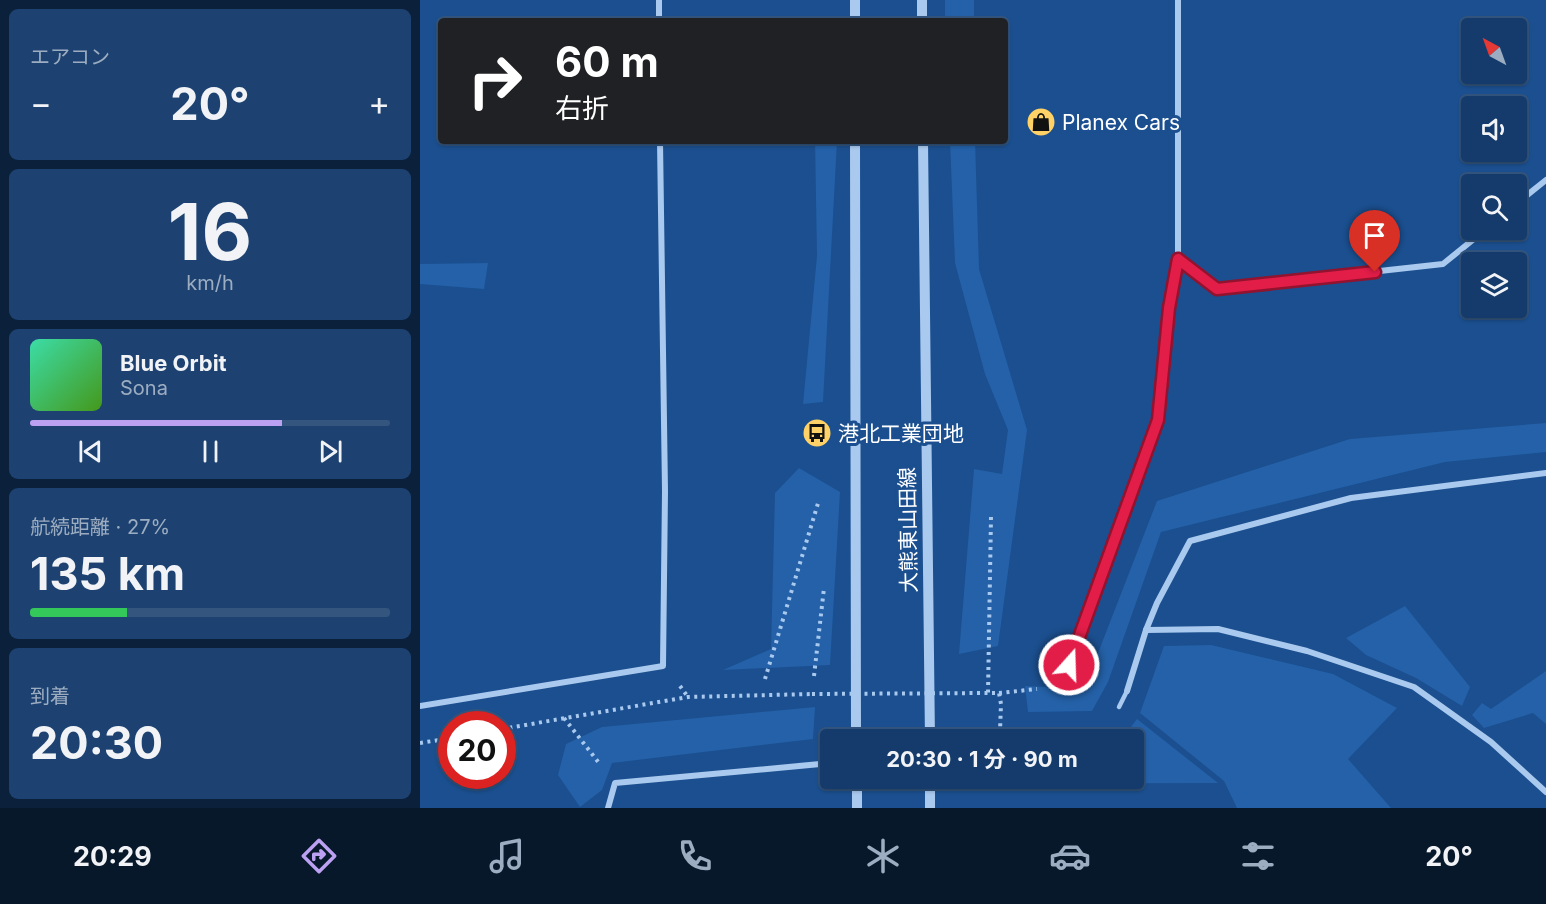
<!DOCTYPE html>
<html lang="ja">
<meta charset="utf-8">
<style>
:root{--surface:#143b6b;--page:#1d4271;--text:#f1f3f6;--muted:#9dadc1;--line:#33557e;--accent:#bca0f2}
body{margin:0;font-family:Inter,"Noto Sans JP",sans-serif;background:var(--page);color:var(--text);height:100vh;display:flex;flex-direction:column;font-size:22px;white-space:nowrap}
*{box-sizing:border-box;margin:0}
p{font-size:20px;color:var(--muted)}
.icon{flex:none;width:33px;height:33px;fill:none;stroke:currentColor;stroke-width:2;stroke-linecap:round;stroke-linejoin:round}
.map{position:relative;flex:1;overflow:hidden}
.drawer{display:flex;flex-direction:column;gap:9px;padding:9px;background:#0b203b;width:420px}
.drawer>*{flex:none}
.hud{position:absolute;left:18px;top:18px;width:570px;height:126px;border-radius:6px;box-shadow:0 2px 4px #0004,0 0 0 2px var(--line);background:#202124;color:#fff;overflow:hidden}
.needle{width:39px;rotate:319deg}
.buttons{position:absolute;left:1041px;top:18px;display:grid;gap:12px}
.buttons a{display:grid;place-items:center;width:66px;height:66px;border-radius:6px;background:var(--surface);box-shadow:0 2px 4px #0004,0 0 0 2px var(--line);font-size:30px}
.speed{position:absolute;left:18px;top:711px;display:flex;gap:12px;font-size:30px;font-weight:700;text-align:center}
.speed>*{display:grid;place-content:center;width:78px;height:78px;border-radius:50%;background:var(--surface);box-shadow:0 2px 4px #0004,0 0 0 2px var(--line);line-height:1}
.speed .limit{border:9px solid #d22;background:#fff;color:#111}
.pin{position:absolute;display:grid;place-items:center;width:51px;height:51px;color:#fff;margin:-62px -26px;border-radius:50% 50% 50% 0;rotate:-45deg;box-shadow:0 0 6px #0007}
.pin .icon{rotate:45deg}
.me{position:absolute;width:66px;margin:-33px;rotate:20deg;stroke-linejoin:round;filter:drop-shadow(0 0 4px #0008)}
.turn{display:flex;align-items:center;gap:21px;height:126px;padding:0 18px;font-size:27px}
.turn .icon{width:78px;height:78px;stroke-width:2.5}
.turn b{display:block;font-size:42px;line-height:51px}
.big{font-size:45px;font-weight:700;line-height:1.1}
.drawer .widget{flex:1;display:flex;flex-direction:column;justify-content:center;gap:9px;min-width:0;padding:0 21px;border-radius:9px;background:var(--page)}
.drawer .dial{align-items:center;gap:0}
.dial b{font-size:78px;line-height:1}
.song{display:flex;align-items:center;gap:18px}
.cover{width:72px;height:72px;border-radius:9px;background:linear-gradient(135deg,hsl(160 70% 55%),hsl(100 70% 35%))}
.played{height:6px;border-radius:3px;background:linear-gradient(90deg,var(--accent) 70%,var(--line) 70%)}
.keys{display:flex;justify-content:space-around;direction:ltr}
.heat{display:flex;justify-content:space-between;align-items:center;font-size:33px;direction:ltr}
.charge{height:9px;border-radius:4px;background:linear-gradient(90deg,#34c759 27%,var(--line) 0)}
.trip{position:absolute;left:400px;top:729px;width:324px;height:60px;border-radius:6px;background:var(--surface);box-shadow:0 2px 4px #0004,0 0 0 2px var(--line);font-weight:700;line-height:60px;text-align:center}
.tabs{display:flex;height:96px;justify-content:space-around;align-items:center;background:#08182b;color:var(--muted)}
.tabs .icon{width:42px;height:42px}
.tabs .current{color:var(--accent)}
.tabs b{font-size:27px;color:var(--text)}
main{display:flex;flex:1;min-height:0}
.map>svg:first-child{display:block}
.green{fill:#2461a8}
.lines{fill:none;stroke-linecap:round;stroke-linejoin:round}
.path{stroke:#a9c9ee;stroke-width:4;stroke-dasharray:3 4.5;stroke-linecap:butt}
.service{stroke:#a9c9ee;stroke-width:4.5}
.minor{stroke:#a9c9ee;stroke-width:6}
.tertiary{stroke:#a9c9ee;stroke-width:10}
.path-bridge{stroke:#a9c9ee;stroke-width:4;stroke-dasharray:3 4.5;stroke-linecap:butt}
.route-casing{stroke:#92132f;stroke-width:15}
.route{stroke:#e11d48;stroke-width:10}
.labels{text-anchor:middle;dominant-baseline:central;stroke-width:6;stroke-linejoin:round;paint-order:stroke}
.poi-label{font-size:21px;fill:#fff;stroke:#1b4f8f;text-anchor:start}
.street-label{font-size:21px;fill:#fff;stroke:#1b4f8f}
</style>
<main>
<section class="drawer">
<div class="widget"><p>エアコン</p>
<div class="heat"><a>−</a><b class="big">20°</b><a>+</a></div>
</div>
<div class="widget dial"><b>16</b><p>km/h</p></div>
<div class="widget">
<div class="song"><i class="cover"></i><div><b>Blue Orbit</b><p>Sona</p></div></div>
<div class="played"></div>
<div class="keys"><svg class="icon" aria-label="previous" viewBox="0 0 24 24"><path d="M18 5L8 12l10 7zM5 5v14"/></svg><svg class="icon" aria-label="pause" viewBox="0 0 24 24"><path d="M8 5v14M16 5v14"/></svg><svg class="icon" aria-label="next" viewBox="0 0 24 24"><path d="M6 5l10 7-10 7zM19 5v14"/></svg></div>
</div>
<div class="widget"><p>航続距離 · 27%</p><b class="big">135 km</b><div class="charge"></div></div>
<div class="widget"><p>到着</p><b class="big">20:30</b></div>
</section>
<div class="map">
<svg width="1126" height="808" viewBox="0 0 1126 808">
<rect width="100%" height="100%" fill="#1b4f8f"/>
<!-- green -->
<g class="green">
<rect x="525" y="0" width="29" height="21"/>
<polygon points="395,141 417,141 403,402 383,404 397,256"/>
<polygon points="530,141 555,141 559,269 607,430 578,646 539,654 554,469 582,474 588,430 565,374 535,263"/>
<polygon points="68,263 64,289 0,284 0,264"/>
<polygon points="1126,423 1126,452 1025,462 741,532 688,682 672,711 608,712 605,686 664,689 737,501 930,439"/>
<polygon points="379,468 420,492 410,665 303,670 351,649 355,493"/>
<polygon points="985,606 1050,687 1042,706 996,678 946,655 926,638"/>
<polygon points="791,645 913,674 977,708 928,759 971,808 817,808 804,781 720,713 744,646"/>
<polygon points="1126,671 1126,724 1113,713 1064,728 1052,715 1062,703 1071,709"/>
<polygon points="395,707 393,739 192,763 182,790 160,807 138,775 146,744 182,727"/>
<polygon points="717,719 798,783 564,784 565,778 714,778 714,740 702,739"/>
</g>
<g class="lines">
<!-- path -->
<g class="path">
<polyline points="571,517 568,693 579,693 581,704 580,731 685,730"/>
<polyline points="394,676 404,588"/>
<polyline points="345,679 399,500"/>
<polyline points="260,686 268,697"/>
<polyline points="579,693 617,689"/>
<polyline points="144,718 179,763"/>
<polyline points="82,729 268,697 392,694"/>
<polyline points="0,743 32,738"/>
</g>
<!-- service -->
<g class="service">
<polyline points="640,687 738,420 749,307 758,259"/>
<polyline points="699,707 707,691"/>
</g>
<!-- minor -->
<g class="minor">
<polyline points="239,0 239,21"/>
<polyline points="758,0 758,259 797,289 1023,264 1065,230"/>
<polyline points="1096,204 1126,180"/>
<polyline points="726,630 798,629 887,651 994,687 1071,742 1126,792"/>
<polyline points="707,691 726,630 737,603 770,541 931,498 1126,473"/>
<polyline points="0,706 243,666 245,491 240,141"/>
<polyline points="188,808 195,783 411,763"/>
</g>
<!-- tertiary -->
<g class="tertiary">
<polyline points="435,0 435,21"/>
<polyline points="502,0 502,21"/>
<polyline points="435,141 436,740"/>
<polyline points="503,141 510,740"/>
<polyline points="437,778 437,808"/>
<polyline points="510,778 510,808"/>
</g>
<!-- path-bridge -->
<polyline class="path-bridge" points="392,694 568,693"/>
</g>
<g class="lines">
<!-- route casing -->
<g class="route-casing">
<polyline id="route" points="649,665 738,420 749,308 758,259 797,289 955,272"/>
</g>
<!-- route -->
<use href="#route" class="route"/>
</g>
<!-- icons -->
<defs>
<g id="shop-disc" transform="scale(1.5)"><circle r="9.5" fill="#ffd166" stroke="#1b4f8f"/><path d="M-5-2.5h2.3a2.7 3.5 0 0 1 5.4 0H5L5.5 6h-11ZM-1.5-2.5h3a1.5 2.3 0 0 0-3 0Z" fill="#111"/></g>
<g id="bus-disc" transform="scale(1.5)"><circle r="9.5" fill="#ffd166" stroke="#1b4f8f"/><path d="M-5-6H5V4H4V6H2V4H-2V6H-4V4H-5ZM-3.5-4V0h7V-4ZM-3.5 1.2v1.5H-2V1.2ZM2 1.2v1.5H3.5V1.2Z" fill="#111"/></g>
</defs>
<g fill-rule="evenodd">
<use href="#shop-disc" x="621" y="122"/>
<use href="#bus-disc" x="397" y="433"/>
</g>
<g class="labels">
<!-- poi labels -->
<g class="poi-label">
<text x="642" y="122">Planex Cars</text>
<text x="418" y="433">港北工業団地</text>
</g>
<!-- street labels -->
<g class="street-label">
<text transform="translate(488 530) rotate(-91)">大熊東山田線</text>
</g>
</g>
</svg>
<div class="buttons">
<a><svg class="needle" viewBox="-14 -14 28 28"><path d="M0-13l5 13h-10z" fill="#e53935"/><path d="M0 13l5-13h-10z" fill="#9dadc1"/></svg></a>
<a><svg class="icon" aria-label="sound" viewBox="0 0 24 24"><path d="M4 9h4l5-4v14l-5-4H4zM17 9q2 3 0 6"/></svg></a>
<a><svg class="icon" aria-label="search" viewBox="0 0 24 24"><circle cx="10" cy="10" r="6"/><path d="M15 15l6 6"/></svg></a>
<a><svg class="icon" aria-label="layers" viewBox="0 0 24 24"><path d="M12 4l9 5-9 5-9-5zM3 14l9 5 9-5"/></svg></a>
</div>
<div class="speed"><div class="limit">20</div></div>
<div class="pin" style="left:955px;top:272px;background:#d93025"><svg class="icon" aria-label="arrive" viewBox="0 0 24 24"><path d="M6 21V4h12l-3 4 3 4H6"/></svg></div>
<svg class="me" style="left:649px;top:665px" viewBox="-20 -20 40 40"><circle r="17" fill="#e11d48" stroke="#fff" stroke-width="3"/><path d="M0-11L8 9 0 5-8 9z" fill="#fff"/></svg>
<div class="trip">20:30 · 1 分 · 90 m</div>
<div class="hud">
<div class="turn"><svg class="icon" aria-label="right" viewBox="0 0 24 24"><path d="M7 20v-9h11M14 6l5 5-5 5"/></svg><div><b>60 m</b>右折</div></div>
</div>
</div>
</main>
<nav class="tabs">
<b>20:29</b>
<svg class="icon current" aria-label="directions" viewBox="0 0 24 24"><path d="M12 3l9 9-9 9-9-9zM9 14v-3h6M13 9l2 2-2 2"/></svg>
<svg class="icon" aria-label="music" viewBox="0 0 24 24"><path d="M9 18V5l10-2v13"/><circle cx="6" cy="18" r="3"/><circle cx="16" cy="16" r="3"/></svg>
<svg class="icon" aria-label="phone" viewBox="0 0 24 24"><path d="M5 4h4l2 5-3 2q2 4 5 5l2-3 5 2v4C11 20 4 13 5 4z"/></svg>
<svg class="icon" aria-label="climate" viewBox="0 0 24 24"><path d="M12 3v18M4 7l16 10M4 17L20 7"/></svg>
<svg class="icon" aria-label="car" viewBox="0 0 24 24"><path d="M5 17H2v-5l4-1 3-4h7l3 4 3 1v5h-3M9 17h6M6 11h13"/><circle cx="7" cy="17" r="2"/><circle cx="17" cy="17" r="2"/></svg>
<svg class="icon" aria-label="filters" viewBox="0 0 24 24"><path d="M4 7h16M4 17h16"/><circle cx="9" cy="7" r="2"/><circle cx="15" cy="17" r="2"/></svg>
<b>20°</b>
</nav>
